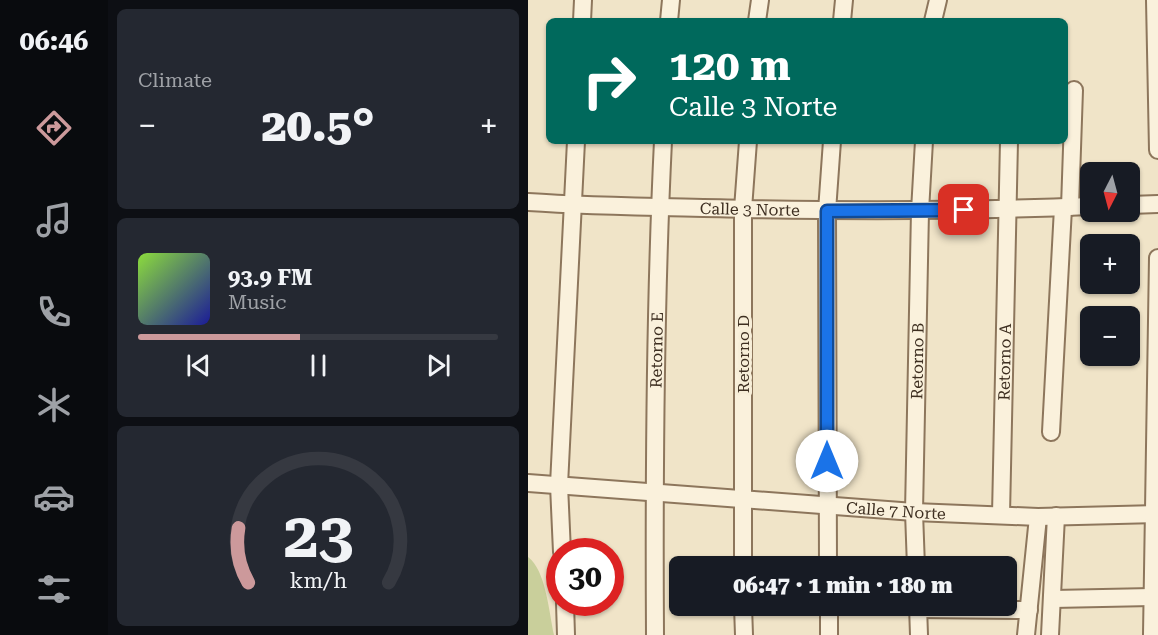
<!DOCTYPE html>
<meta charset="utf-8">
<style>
:root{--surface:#171b24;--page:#242831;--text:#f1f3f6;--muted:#9ea1a6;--line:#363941;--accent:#cc999b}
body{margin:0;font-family:"Roboto Serif",serif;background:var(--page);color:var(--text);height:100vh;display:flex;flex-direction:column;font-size:22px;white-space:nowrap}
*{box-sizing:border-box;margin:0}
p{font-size:20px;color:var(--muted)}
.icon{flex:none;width:33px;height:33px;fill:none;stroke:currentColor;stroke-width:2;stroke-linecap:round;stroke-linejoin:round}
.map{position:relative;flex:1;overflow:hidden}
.details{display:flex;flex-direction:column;gap:9px;padding:9px;background:#0d0f14;width:420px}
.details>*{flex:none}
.top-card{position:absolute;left:18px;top:18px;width:522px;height:126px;border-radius:9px;box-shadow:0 2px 4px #0004;background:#00695c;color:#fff;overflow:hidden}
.needle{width:39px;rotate:186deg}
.fabs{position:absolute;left:552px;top:162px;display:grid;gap:12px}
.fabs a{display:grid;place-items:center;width:60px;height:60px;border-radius:9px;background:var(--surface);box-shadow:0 2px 4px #0004;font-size:30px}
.speed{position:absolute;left:18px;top:538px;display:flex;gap:12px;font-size:30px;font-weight:700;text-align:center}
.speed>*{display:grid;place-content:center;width:78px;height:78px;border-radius:50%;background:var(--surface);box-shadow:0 2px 4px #0004;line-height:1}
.speed .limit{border:9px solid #d22;background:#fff;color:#111}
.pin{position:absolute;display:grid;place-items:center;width:51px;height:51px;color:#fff;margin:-26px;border-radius:12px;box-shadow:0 3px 9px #0006}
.me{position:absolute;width:66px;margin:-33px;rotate:0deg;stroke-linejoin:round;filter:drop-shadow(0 0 4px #0008)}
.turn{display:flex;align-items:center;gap:21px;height:126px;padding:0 24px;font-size:27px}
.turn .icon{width:78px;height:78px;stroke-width:2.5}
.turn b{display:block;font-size:42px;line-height:51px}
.big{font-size:45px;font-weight:800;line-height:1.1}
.details .tile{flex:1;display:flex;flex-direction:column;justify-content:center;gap:9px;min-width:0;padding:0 21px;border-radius:9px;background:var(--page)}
.details .dial{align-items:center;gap:0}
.dial svg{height:156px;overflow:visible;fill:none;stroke:var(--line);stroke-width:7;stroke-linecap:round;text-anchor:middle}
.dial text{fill:var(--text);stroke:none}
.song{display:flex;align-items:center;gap:18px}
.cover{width:72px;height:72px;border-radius:9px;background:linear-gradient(135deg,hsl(90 70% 55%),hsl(240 70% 35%))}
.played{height:6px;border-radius:3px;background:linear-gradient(90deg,var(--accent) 45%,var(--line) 45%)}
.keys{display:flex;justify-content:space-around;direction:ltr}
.heat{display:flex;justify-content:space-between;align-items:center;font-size:33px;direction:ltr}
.trip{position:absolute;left:141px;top:556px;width:348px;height:60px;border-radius:9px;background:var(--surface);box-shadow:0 2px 4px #0004;font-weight:800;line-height:60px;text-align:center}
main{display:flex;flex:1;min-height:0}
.dock{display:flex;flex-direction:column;width:108px;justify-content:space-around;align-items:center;background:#090b0e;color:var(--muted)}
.dock .icon{width:42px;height:42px}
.dock .on{color:var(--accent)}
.dock b{font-size:27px;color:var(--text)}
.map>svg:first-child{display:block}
.green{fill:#c9cf9b}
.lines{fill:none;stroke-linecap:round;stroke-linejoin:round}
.minor-casing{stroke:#8d765c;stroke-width:20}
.minor{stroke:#faf1dc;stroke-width:16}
.route-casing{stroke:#114b97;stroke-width:15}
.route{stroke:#1a73e8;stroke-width:10}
.labels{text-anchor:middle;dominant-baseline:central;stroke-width:6;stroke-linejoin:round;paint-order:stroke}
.street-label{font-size:16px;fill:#3d2e20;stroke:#f7eed8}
</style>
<main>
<nav class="dock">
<b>06:46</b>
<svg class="icon on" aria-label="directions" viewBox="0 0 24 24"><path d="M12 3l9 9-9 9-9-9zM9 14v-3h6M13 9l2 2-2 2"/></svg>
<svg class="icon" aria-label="music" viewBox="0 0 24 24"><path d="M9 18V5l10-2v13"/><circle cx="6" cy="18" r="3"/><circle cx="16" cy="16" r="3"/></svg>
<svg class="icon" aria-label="phone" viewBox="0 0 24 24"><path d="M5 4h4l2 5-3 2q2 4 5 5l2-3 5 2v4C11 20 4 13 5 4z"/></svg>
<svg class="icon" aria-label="climate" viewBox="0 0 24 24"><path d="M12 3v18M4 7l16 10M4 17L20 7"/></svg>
<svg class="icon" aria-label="car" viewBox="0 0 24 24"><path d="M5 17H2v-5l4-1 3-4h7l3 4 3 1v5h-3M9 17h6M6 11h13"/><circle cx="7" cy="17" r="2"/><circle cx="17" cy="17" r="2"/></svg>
<svg class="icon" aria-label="filters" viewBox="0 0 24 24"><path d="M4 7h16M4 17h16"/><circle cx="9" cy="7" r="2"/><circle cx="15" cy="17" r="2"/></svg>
</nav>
<section class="details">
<div class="tile"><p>Climate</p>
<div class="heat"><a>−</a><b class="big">20.5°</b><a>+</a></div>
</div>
<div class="tile">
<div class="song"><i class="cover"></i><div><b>93.9 FM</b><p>Music</p></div></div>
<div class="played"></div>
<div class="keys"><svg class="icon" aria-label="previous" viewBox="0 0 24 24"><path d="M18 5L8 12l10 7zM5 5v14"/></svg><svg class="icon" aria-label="pause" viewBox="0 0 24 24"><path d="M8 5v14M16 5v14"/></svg><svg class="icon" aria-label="next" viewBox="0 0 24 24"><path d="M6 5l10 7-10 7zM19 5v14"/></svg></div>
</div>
<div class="tile dial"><svg viewBox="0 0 100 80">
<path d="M14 69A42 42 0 1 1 86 69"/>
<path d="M14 69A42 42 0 0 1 9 41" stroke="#cc999b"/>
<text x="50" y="56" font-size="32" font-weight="700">23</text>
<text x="50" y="72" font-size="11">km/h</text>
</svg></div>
</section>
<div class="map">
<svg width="630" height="635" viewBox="0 0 630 635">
<rect width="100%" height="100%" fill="#f0e4c8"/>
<!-- green -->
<path class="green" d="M0,557C18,570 21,613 26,635H0Z"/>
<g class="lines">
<!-- minor casing -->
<g class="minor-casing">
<g id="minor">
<polyline points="627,0 630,150"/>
<polyline points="54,21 55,0"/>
<polyline points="141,21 143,0"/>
<polyline points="229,21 232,0"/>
<polyline points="314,21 316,0"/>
<polyline points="405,21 410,0"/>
<path id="s1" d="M0,202C73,207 145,207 218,209C333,211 448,211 562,206"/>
<polyline points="602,205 630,204"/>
<polyline points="542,207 546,90"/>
<polyline points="523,432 535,208"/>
<path id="s2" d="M0,483L386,512L510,517L630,514"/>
<path id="s3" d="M473,515L481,141"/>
<polyline points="34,552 31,485 48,141"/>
<polyline points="215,567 215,209 220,141"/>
<polyline points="300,567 299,211 304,141"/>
<path id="s4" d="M388,567L386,512L392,211L396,141"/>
<polyline points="525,599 624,597"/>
<polyline points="37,603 38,635"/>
<polyline points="215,606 216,635"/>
<polyline points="301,606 301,635"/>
<polyline points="390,606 391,635"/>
<polyline points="390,609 501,610"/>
<path id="s5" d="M127,635C126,470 127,305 135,141"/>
<polyline points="498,635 510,517"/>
<polyline points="522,635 528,516"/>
<polyline points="624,635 630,258"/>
</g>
</g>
<!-- minor -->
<use href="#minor" class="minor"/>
</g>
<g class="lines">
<!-- route casing -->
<g class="route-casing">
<polyline id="route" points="299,461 299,211 436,210"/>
</g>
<!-- route -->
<use href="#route" class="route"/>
</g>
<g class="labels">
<!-- street labels -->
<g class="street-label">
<text stroke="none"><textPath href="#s1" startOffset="222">Calle 3 Norte</textPath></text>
<text stroke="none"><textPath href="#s5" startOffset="285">Retorno E</textPath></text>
<text transform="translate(215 354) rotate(-90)">Retorno D</text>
<text stroke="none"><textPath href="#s4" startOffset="206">Retorno B</textPath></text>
<text stroke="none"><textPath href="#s3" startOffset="153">Retorno A</textPath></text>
<text stroke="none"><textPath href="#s2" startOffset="369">Calle 7 Norte</textPath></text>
</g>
</g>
</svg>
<div class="fabs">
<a><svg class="needle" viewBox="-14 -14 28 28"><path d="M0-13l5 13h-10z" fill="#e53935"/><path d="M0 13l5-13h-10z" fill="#9ea1a6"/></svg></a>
<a>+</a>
<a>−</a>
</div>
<div class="speed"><div class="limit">30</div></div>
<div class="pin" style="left:436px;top:210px;background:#d93025"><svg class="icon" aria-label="arrive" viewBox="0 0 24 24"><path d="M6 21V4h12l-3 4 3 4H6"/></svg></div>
<svg class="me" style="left:299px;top:461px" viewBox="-20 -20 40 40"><circle r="19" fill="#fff"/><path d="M0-13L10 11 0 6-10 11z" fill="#1a73e8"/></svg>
<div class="trip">06:47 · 1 min · 180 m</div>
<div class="top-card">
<div class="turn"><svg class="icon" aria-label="right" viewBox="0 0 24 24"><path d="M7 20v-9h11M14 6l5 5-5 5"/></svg><div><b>120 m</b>Calle 3 Norte</div></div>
</div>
</div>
</main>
